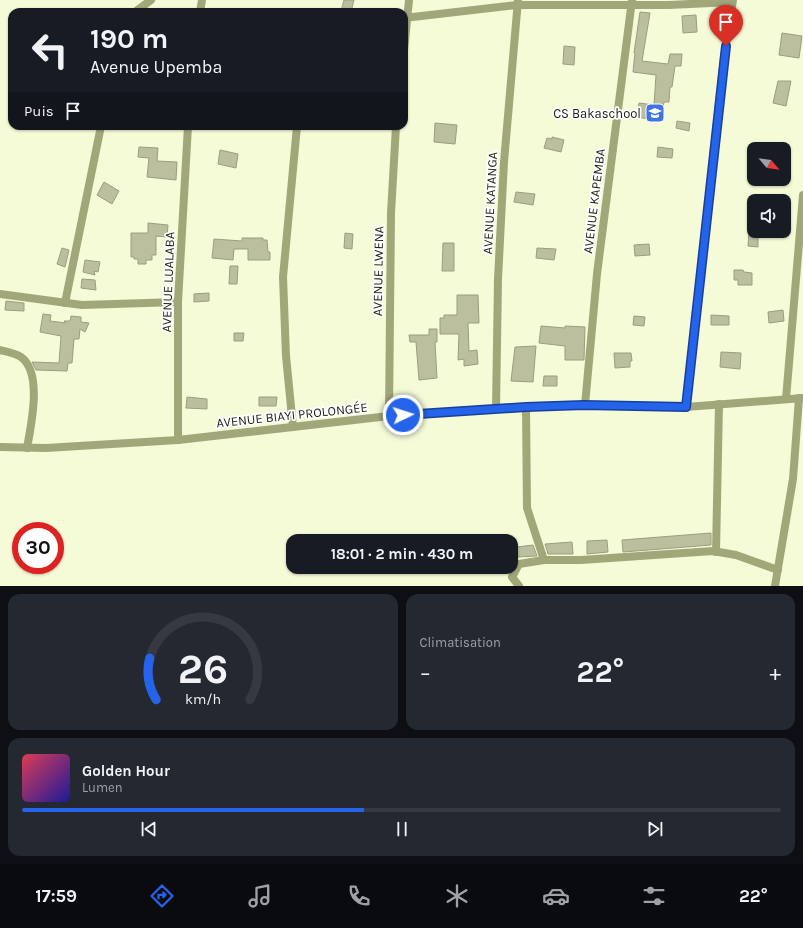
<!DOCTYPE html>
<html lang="fr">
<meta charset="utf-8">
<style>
:root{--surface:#171b24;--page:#242831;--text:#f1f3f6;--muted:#9ea1a6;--line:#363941;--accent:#2563eb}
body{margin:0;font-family:Karla,sans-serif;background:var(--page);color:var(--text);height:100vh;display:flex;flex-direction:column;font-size:15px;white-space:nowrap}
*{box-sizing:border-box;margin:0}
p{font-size:13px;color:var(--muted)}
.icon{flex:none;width:22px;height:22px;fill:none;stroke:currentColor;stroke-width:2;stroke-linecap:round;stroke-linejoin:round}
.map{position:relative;height:586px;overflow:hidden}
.details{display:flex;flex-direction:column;gap:8px;padding:8px;background:#0d0f14;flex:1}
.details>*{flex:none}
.top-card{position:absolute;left:8px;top:8px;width:400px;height:122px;border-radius:12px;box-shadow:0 1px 3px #0004;background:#171b24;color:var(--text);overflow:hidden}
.needle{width:26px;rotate:119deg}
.buttons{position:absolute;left:747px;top:142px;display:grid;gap:8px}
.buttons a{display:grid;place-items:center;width:44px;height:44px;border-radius:8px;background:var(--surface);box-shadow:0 1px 3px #0004;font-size:20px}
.speed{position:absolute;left:12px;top:522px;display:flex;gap:8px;font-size:20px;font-weight:700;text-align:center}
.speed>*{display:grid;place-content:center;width:52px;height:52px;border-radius:50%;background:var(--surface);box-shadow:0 1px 3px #0004;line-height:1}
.speed .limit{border:6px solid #d22;background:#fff;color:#111}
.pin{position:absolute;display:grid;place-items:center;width:34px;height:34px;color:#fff;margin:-41px -17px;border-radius:50% 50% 50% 0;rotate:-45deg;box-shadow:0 0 4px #0007}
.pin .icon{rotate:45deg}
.me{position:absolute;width:44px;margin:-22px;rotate:86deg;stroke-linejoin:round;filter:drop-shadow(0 0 3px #0008)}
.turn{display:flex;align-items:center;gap:14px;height:84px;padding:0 16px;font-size:18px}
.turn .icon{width:52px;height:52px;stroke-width:2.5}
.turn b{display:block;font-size:28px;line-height:34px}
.then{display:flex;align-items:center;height:38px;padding:0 16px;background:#0003;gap:8px;font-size:15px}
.big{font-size:30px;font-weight:700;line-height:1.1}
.details .widget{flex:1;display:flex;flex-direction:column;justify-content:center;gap:6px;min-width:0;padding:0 14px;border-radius:12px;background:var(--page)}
.details .dial{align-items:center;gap:0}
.dial svg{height:104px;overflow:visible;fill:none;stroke:var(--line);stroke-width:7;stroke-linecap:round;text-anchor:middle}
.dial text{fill:var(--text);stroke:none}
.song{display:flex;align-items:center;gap:12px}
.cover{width:48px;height:48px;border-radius:6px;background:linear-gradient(135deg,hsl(350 70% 55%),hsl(240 70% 35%))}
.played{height:4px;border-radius:2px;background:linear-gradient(90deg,var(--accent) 45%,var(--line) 45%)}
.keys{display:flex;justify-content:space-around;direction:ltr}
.heat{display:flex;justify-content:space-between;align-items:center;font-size:22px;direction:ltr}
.details .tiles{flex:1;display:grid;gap:8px;grid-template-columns:1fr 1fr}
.widget:last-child{grid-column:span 2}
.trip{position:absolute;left:286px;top:534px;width:232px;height:40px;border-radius:12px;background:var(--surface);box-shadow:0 1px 3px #0004;font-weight:700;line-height:40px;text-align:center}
.tab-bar{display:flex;height:64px;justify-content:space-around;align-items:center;background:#090b0e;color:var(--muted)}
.tab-bar .icon{width:28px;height:28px}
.tab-bar .current{color:var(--accent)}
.tab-bar b{font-size:18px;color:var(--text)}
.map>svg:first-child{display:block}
.building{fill:#bbbf9e;stroke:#9a9e7e}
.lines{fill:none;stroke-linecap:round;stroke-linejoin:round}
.street{stroke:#a2a77a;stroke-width:8}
.route-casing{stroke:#184099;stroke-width:10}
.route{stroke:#2563eb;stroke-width:7}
.labels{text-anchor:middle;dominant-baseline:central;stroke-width:3.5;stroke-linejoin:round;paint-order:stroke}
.poi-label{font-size:13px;fill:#1d1f12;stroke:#fff;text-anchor:end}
.street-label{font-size:13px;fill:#1d1f12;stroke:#fff}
</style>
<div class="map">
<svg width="803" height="586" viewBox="0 0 803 586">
<rect width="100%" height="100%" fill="#f5fad7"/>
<!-- building -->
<g class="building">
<polygon points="344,0 354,0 351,12 341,11"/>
<polygon points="640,12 650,13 642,61 668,64 670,54 682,54 681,66 675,66 672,87 670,87 669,102 664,102 661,121 637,117 639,103 654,105 656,75 633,72 635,53 634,53"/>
<polygon points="696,15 697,32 683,33 682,16"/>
<polygon points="782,33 802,36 799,58 779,55"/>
<polygon points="564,46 575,47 574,65 563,64"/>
<polygon points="778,81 791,81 786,106 773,103"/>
<polygon points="677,121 690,123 689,131 676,128"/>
<polygon points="435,123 457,125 455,144 434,142"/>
<polygon points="552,137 564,140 561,152 544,148 547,138 552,139"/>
<polygon points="139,147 158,148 157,161 177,162 176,180 147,177 149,158 138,157"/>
<polygon points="658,147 673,149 672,158 657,157"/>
<polygon points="220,150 238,154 236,168 218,164"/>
<polygon points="104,182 119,191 112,204 97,195"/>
<polygon points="516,192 535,194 533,205 514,202"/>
<polygon points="148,223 168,225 167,237 156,236 156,255 152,255 152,260 146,260 146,264 138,264 138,259 134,259 134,257 131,257 131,233 148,233"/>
<polygon points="749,231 758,231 758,247 748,246"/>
<polygon points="345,233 353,234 352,249 344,248"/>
<polygon points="242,238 263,238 263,240 267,240 268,252 270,252 270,260 248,260 248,249 234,249 233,260 212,258 214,239 242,241"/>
<polygon points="443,243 454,243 454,271 442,271"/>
<polygon points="649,244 650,255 635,256 634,245"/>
<polygon points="62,248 69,250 65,267 57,264"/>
<polygon points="537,248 556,249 554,260 536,258"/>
<polygon points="85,260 100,262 98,272 94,271 95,275 83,272"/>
<polygon points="230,266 238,266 237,284 229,284"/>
<polygon points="734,270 743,270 744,272 752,273 752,285 738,285 738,280 734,280"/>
<polygon points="82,279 95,280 96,290 81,288"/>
<polygon points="209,293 209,301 194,302 194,294"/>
<polygon points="457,295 478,295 479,323 468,323 469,351 477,350 478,364 464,366 464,359 458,360 459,334 440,334 440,318 444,318 444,315 457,315"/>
<polygon points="6,301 24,303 24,311 5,310"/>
<polygon points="783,310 784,321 769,323 768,312"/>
<polygon points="43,314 51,315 50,321 66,323 64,321 70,321 71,316 81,317 81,322 89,323 85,332 80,329 79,339 74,339 72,363 68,363 67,371 36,370 32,362 59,363 61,336 40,332"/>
<polygon points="711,315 729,316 729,325 711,325"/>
<polygon points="634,316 645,317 644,326 633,325"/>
<polygon points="541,326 565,328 565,326 585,327 584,360 565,360 565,346 539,343"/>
<polygon points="429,329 437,329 437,342 435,342 437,378 419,380 416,342 410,342 409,335 429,335"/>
<polygon points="234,333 244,333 243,341 234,341"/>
<polygon points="536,346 533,382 511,381 515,347"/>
<polygon points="721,352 741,353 740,369 720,367"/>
<polygon points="614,353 631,353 632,361 630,361 630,367 615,368"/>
<polygon points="544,376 557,376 557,386 543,386"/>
<polygon points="187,397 207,399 207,409 186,408"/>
<polygon points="259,397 277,397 276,406 259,406"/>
<polygon points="711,533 711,545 623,552 622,540"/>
<polygon points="607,540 608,552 587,554 587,541"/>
<polygon points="572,542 573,554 548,554 545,544"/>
<polygon points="533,545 537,556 518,557 517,547"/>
</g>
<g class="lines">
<!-- street -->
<g class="street">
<polyline points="135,12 151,0"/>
<polyline points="200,12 202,0"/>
<polyline points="404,18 517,5 669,5 732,2"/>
<polyline points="404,50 409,0"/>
<polyline points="0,294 82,305 178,302"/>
<polyline points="65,303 101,126"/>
<path d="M0,350C7,352 15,353 21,357C43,373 31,425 27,448"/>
<polyline points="786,399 803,195"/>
<polyline points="585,405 597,274 632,0"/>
<polyline points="526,407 527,508 544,560"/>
<polyline points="686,407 724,58 733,0"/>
<polyline points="496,409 498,279 504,162 518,0"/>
<polyline points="389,416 391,213 396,126"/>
<polyline points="293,427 286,356 283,277 297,126"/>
<polyline points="178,440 178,302 188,126"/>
<polyline points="0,447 46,448 178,440 389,416 526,407 585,405 686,407 803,398"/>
<polyline points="716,552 719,404"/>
<polyline points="519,586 512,577 519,564 544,560 581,560 713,551 736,555 778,570"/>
<polyline points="775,586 793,479 799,398"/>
</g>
</g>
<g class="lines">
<!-- route casing -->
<g class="route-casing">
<polyline id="route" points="403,415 526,407 584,405 686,407 726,46"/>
</g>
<!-- route -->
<use href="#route" class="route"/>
</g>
<!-- icons -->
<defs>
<g id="school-square" transform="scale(1)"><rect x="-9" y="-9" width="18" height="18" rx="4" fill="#4074e4" stroke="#fff"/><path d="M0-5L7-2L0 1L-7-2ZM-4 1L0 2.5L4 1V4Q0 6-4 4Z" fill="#fff"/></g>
</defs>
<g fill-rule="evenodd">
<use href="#school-square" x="655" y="113"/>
</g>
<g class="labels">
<!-- poi labels -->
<g class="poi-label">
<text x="641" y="113">CS Bakaschool</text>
</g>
<!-- street labels -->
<g class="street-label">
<text transform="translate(594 201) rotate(-83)">AVENUE KAPEMBA</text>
<text transform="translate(490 203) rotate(-87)">AVENUE KATANGA</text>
<text transform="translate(378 271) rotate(-89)">AVENUE LWENA</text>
<text transform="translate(168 282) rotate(-88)">AVENUE LUALABA</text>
<text transform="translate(292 415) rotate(-6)">AVENUE BIAYI PROLONGÉE</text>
</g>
</g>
</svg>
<div class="buttons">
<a><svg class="needle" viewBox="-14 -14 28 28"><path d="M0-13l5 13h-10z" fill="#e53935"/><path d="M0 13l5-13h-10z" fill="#9ea1a6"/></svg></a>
<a><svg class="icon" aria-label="sound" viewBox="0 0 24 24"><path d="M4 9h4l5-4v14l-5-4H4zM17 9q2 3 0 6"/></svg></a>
</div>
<div class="speed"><div class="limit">30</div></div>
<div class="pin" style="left:726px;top:46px;background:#d93025"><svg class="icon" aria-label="arrive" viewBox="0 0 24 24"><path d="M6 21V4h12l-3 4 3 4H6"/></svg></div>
<svg class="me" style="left:403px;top:415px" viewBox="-20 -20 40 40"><circle r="17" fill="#2563eb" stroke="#fff" stroke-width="3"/><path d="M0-11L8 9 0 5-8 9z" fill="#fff"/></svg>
<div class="trip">18:01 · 2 min · 430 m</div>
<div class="top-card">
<div class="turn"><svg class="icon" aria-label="left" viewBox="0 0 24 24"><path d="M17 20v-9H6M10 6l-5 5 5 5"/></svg><div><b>190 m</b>Avenue Upemba</div></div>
<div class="then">Puis<svg class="icon" aria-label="arrive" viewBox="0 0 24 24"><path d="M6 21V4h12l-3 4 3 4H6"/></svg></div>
</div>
</div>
<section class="details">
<div class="tiles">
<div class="widget dial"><svg viewBox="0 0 100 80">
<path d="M14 69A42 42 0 1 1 86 69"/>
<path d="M14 69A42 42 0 0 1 9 37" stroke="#2563eb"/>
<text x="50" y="56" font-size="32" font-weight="700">26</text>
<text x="50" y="72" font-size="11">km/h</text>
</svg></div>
<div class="widget"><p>Climatisation</p>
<div class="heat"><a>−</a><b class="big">22°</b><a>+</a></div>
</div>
<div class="widget">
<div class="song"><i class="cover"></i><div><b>Golden Hour</b><p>Lumen</p></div></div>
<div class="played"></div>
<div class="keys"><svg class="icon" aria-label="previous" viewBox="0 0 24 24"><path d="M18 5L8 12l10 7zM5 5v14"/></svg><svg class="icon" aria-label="pause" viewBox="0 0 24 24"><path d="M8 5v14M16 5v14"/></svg><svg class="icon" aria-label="next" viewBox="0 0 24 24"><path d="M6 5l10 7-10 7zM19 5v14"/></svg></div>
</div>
</div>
</section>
<nav class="tab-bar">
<b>17:59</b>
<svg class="icon current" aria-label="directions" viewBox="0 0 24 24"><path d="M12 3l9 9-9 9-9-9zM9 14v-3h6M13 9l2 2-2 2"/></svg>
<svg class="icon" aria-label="music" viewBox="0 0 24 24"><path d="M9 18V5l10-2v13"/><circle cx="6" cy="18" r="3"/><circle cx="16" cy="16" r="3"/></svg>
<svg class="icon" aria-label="phone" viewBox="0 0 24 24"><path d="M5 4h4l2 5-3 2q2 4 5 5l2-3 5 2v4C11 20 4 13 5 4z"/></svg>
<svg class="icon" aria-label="climate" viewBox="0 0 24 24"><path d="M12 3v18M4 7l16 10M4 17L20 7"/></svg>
<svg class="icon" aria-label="car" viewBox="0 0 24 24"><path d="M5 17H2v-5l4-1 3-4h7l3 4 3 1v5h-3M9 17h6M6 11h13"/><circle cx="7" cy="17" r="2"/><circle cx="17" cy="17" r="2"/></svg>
<svg class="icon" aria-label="filters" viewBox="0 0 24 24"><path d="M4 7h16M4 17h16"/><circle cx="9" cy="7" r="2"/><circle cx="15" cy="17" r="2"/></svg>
<b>22°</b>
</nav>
